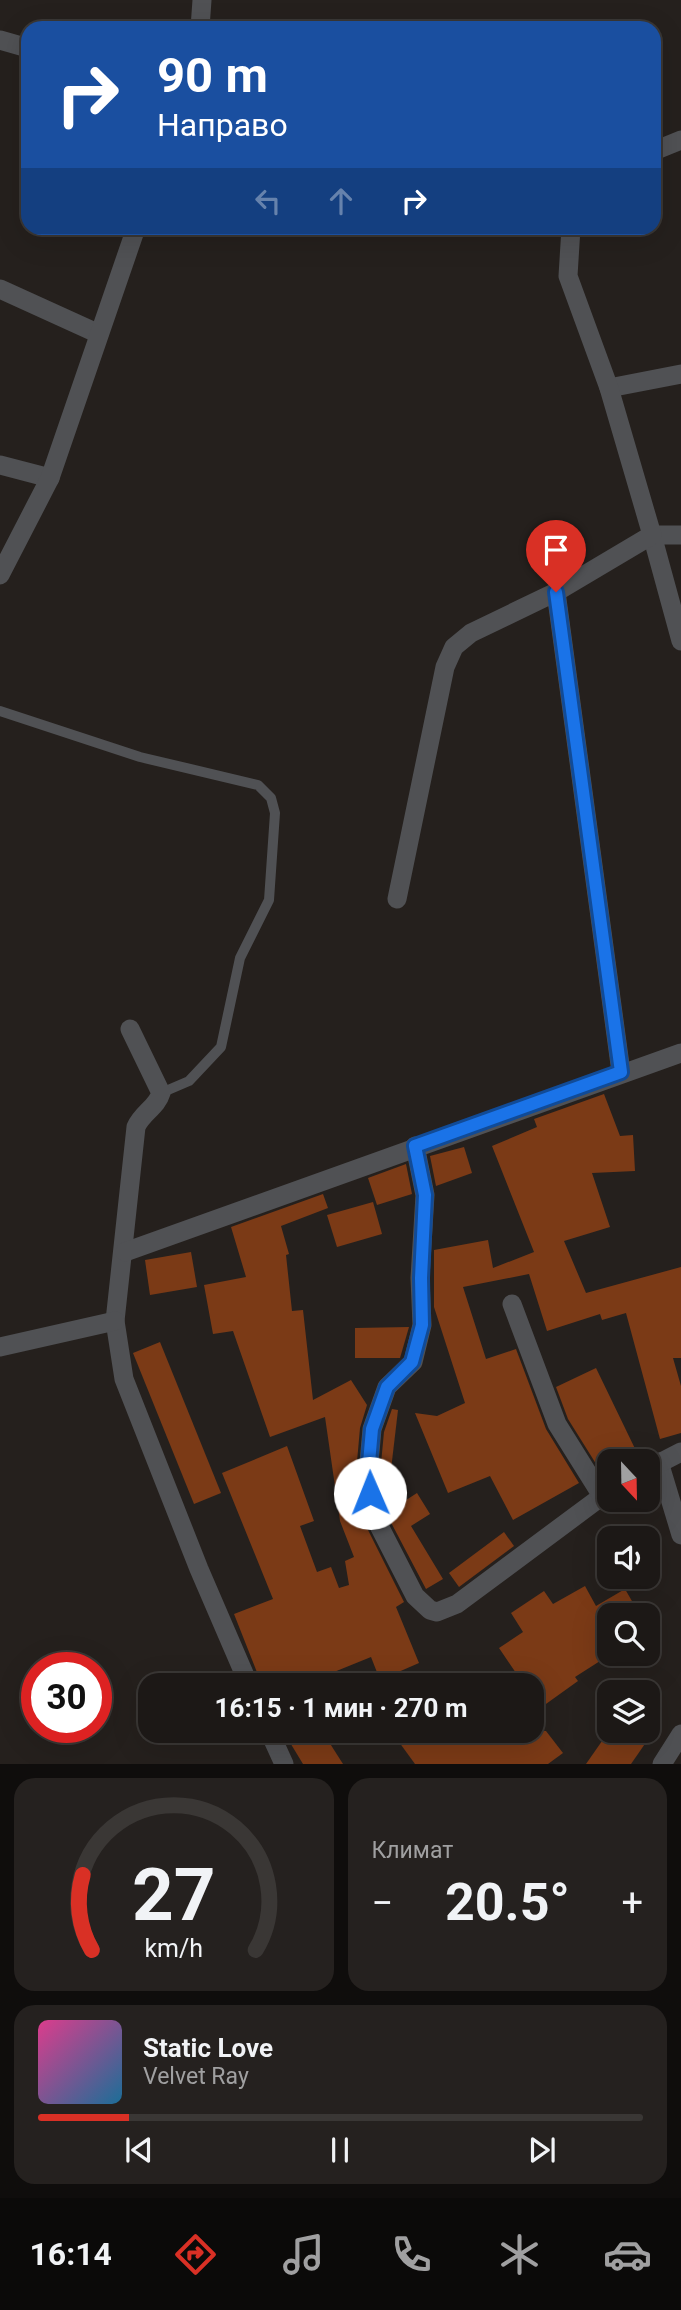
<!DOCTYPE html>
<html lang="ru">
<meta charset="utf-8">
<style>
:root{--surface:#1c1816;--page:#25211f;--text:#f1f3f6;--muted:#a0a0a1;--line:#3a3735;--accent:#d93025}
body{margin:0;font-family:Roboto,sans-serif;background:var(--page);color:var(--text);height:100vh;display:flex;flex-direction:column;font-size:26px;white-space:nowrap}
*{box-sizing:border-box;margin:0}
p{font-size:23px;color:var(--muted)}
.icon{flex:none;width:38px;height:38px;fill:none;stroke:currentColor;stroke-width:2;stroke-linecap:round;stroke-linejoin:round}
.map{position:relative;height:1764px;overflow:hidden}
.sheet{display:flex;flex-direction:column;gap:14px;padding:14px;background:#0f0d0c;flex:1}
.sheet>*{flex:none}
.top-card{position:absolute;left:21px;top:21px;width:640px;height:214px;border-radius:21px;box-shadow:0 7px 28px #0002,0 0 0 2px var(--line);background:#1a4fa0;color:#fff;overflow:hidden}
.needle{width:46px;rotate:158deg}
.fabs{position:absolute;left:597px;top:1449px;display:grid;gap:14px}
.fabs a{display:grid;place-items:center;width:63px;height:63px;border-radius:14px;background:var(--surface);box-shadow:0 7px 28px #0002,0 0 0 2px var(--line);font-size:35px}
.speed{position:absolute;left:21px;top:1652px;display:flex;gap:14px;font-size:35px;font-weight:700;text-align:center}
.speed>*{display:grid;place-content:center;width:91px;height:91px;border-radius:50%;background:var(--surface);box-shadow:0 7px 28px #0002,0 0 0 2px var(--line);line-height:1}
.speed .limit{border:10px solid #d22;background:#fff;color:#111}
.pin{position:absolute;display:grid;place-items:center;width:60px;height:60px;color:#fff;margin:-72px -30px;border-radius:50% 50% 50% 0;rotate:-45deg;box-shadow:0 0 7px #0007}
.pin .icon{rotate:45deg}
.me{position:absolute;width:77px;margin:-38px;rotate:359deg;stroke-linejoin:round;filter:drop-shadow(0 0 5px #0008)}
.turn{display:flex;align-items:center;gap:24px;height:147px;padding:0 21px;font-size:32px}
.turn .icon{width:91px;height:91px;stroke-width:2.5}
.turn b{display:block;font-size:49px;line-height:60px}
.lanes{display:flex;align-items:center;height:66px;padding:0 21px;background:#0003;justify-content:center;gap:35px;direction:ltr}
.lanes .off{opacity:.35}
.big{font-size:52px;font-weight:700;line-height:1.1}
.sheet .tile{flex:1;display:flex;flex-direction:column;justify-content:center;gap:10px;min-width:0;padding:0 24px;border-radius:21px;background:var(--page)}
.sheet .dial{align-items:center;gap:0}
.dial svg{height:182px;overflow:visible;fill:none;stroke:var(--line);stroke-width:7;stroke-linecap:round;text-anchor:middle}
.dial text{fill:var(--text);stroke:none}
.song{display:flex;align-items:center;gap:21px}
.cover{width:84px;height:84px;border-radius:10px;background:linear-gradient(135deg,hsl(330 70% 55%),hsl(200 70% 35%))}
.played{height:7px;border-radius:4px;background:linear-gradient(90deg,var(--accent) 15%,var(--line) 15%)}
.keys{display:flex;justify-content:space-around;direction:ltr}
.heat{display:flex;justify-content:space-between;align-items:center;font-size:38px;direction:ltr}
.sheet .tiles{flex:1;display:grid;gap:14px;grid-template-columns:1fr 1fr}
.tile:last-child{grid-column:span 2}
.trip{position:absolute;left:138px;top:1673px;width:406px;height:70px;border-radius:21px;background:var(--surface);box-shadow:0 7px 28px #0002,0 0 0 2px var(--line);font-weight:700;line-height:70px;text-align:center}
.menu{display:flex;height:112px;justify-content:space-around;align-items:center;background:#0b0a09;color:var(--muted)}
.menu .icon{width:49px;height:49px}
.menu .active{color:var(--accent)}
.menu b{font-size:32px;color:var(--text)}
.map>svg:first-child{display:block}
.building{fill:#7b3a16}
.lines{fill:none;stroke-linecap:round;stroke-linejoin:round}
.service{stroke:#505154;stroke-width:10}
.minor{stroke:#505154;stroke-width:19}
.route-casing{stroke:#114b97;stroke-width:18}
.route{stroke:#1a73e8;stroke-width:12}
</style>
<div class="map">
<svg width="681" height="1764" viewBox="0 0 681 1764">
<rect width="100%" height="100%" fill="#25201d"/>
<!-- building -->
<g class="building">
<polygon points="604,1094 620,1136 633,1135 635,1171 592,1173 610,1227 564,1241 586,1293 681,1267 681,1358 673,1358 681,1386 681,1433 660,1439 626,1313 602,1320 600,1314 547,1331 529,1274 463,1287 486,1359 516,1349 546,1429 579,1483 513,1520 490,1476 448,1493 415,1413 437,1416 465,1403 434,1307 434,1250 488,1240 493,1268 534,1252 492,1146 537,1127 534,1119"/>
<polygon points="464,1147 472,1173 436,1186 430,1156"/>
<polygon points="406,1164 412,1194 377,1205 368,1178"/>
<polygon points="323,1194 328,1208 281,1226 289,1254 286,1255 292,1311 303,1310 313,1400 351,1380 367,1405 360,1428 356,1473 360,1514 404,1602 396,1607 419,1663 380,1680 371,1657 302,1685 262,1685 234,1614 273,1599 222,1473 287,1446 314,1521 300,1526 317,1572 331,1567 339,1588 349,1585 345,1561 354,1557 340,1521 325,1417 270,1437 233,1331 213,1334 204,1285 246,1277 231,1227"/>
<polygon points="373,1202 382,1234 337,1247 327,1215"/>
<polygon points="191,1252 197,1287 150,1295 145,1260"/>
<polygon points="409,1327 400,1358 355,1358 355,1328"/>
<polygon points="160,1342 221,1493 194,1504 133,1353"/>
<polygon points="596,1368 640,1459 609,1461 609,1472 603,1475 568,1419 556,1387"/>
<polygon points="392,1409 398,1410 386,1512 380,1474 384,1432"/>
<polygon points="417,1493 430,1514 411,1526 443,1579 426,1589 386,1513"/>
<polygon points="504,1532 514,1546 459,1587 449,1573"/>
<polygon points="585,1586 596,1606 625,1589 640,1615 609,1615 611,1654 575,1677 578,1681 532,1714 532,1685 498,1685 516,1673 499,1648 523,1632 511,1613 544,1591 553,1604"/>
<polygon points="283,1731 322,1731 343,1764 303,1764"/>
<polygon points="391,1731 546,1731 563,1753 548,1764 415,1764"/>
<polygon points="609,1731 638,1731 649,1738 631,1764 586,1764"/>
</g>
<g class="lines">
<!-- service -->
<polyline class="service" points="0,711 140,757 258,785 271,798 275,813 269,900 240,958 221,1047 189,1081 161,1093"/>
<!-- minor -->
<g class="minor">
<polyline points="200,28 202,0"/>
<polyline points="0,40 28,48"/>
<polyline points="654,151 681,140"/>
<polyline points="0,289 99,334"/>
<polyline points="609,388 681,374"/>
<polyline points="0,465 50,478"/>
<polyline points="681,535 652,535 681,641"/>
<polyline points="0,575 50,478 136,228"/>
<polyline points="556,592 652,535 609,388 568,276 571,228"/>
<polyline points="397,899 445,667 454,647 471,633 556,592 621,1072"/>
<path d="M130,1029L161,1093C157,1107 142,1113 136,1127L115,1321L124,1379L199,1569L249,1685"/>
<polyline points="415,1146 425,1195 420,1278 422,1325 413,1362 387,1387 372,1429 368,1474 372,1512 415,1596 430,1610 437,1612 457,1604 609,1491"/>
<polyline points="125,1252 681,1053"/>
<polyline points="512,1304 557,1424 602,1496"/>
<polyline points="0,1347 115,1321"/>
<polyline points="659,1462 681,1535"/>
<polyline points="648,1469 681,1452"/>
<polyline points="269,1731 284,1764"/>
<polyline points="662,1764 681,1734"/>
</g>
</g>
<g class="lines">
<!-- route casing -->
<g class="route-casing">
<polyline id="route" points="370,1493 368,1474 372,1429 387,1387 412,1362 422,1325 421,1278 425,1195 415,1146 621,1072 556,592"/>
</g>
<!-- route -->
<use href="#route" class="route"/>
</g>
</svg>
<div class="fabs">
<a><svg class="needle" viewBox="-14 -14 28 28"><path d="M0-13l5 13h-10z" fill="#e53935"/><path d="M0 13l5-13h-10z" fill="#a0a0a1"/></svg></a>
<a><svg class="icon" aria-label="sound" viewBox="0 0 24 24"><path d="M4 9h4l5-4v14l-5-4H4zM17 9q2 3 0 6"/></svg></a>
<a><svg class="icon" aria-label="search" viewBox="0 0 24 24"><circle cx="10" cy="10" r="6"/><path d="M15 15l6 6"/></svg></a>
<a><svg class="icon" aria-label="layers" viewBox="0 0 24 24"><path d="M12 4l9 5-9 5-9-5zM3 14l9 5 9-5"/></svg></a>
</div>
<div class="speed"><div class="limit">30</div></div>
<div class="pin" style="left:556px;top:592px;background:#d93025"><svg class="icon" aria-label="arrive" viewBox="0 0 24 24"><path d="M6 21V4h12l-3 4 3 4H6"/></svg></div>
<svg class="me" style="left:370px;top:1493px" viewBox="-20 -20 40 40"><circle r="19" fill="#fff"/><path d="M0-13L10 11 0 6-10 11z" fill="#1a73e8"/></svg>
<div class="trip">16:15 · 1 мин · 270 m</div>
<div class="top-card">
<div class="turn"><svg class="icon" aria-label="right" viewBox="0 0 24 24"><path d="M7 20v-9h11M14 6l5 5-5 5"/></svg><div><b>90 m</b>Направо</div></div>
<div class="lanes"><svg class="icon off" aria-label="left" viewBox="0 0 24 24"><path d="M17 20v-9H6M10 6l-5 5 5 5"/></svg><svg class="icon off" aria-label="ahead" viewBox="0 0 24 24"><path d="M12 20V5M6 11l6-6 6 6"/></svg><svg class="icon" aria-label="right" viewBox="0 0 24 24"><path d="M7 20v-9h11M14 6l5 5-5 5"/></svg></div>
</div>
</div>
<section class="sheet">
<div class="tiles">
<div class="tile dial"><svg viewBox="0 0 100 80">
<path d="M14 69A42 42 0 1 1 86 69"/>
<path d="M14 69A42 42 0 0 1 10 36" stroke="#d93025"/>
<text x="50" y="56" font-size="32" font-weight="700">27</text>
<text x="50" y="72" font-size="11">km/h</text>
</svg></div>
<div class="tile"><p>Климат</p>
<div class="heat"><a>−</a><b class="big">20.5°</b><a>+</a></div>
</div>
<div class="tile">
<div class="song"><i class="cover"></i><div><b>Static Love</b><p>Velvet Ray</p></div></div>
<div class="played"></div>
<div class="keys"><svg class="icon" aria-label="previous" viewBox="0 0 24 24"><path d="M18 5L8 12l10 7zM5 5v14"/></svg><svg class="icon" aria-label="pause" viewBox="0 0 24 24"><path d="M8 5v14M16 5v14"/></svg><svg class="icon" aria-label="next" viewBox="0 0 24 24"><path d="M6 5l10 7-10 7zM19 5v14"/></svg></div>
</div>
</div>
</section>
<nav class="menu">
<b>16:14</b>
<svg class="icon active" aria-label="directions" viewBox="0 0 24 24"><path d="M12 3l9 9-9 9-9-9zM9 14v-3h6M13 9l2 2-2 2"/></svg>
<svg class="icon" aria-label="music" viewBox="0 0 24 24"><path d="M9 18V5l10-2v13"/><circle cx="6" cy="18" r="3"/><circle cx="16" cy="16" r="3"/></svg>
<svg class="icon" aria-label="phone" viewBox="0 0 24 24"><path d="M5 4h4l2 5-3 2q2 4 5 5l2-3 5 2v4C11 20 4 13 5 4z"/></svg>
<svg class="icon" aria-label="climate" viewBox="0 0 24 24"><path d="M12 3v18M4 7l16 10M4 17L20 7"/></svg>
<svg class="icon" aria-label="car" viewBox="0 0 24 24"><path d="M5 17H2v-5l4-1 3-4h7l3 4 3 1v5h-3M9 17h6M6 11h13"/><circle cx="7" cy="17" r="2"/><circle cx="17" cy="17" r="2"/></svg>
</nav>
